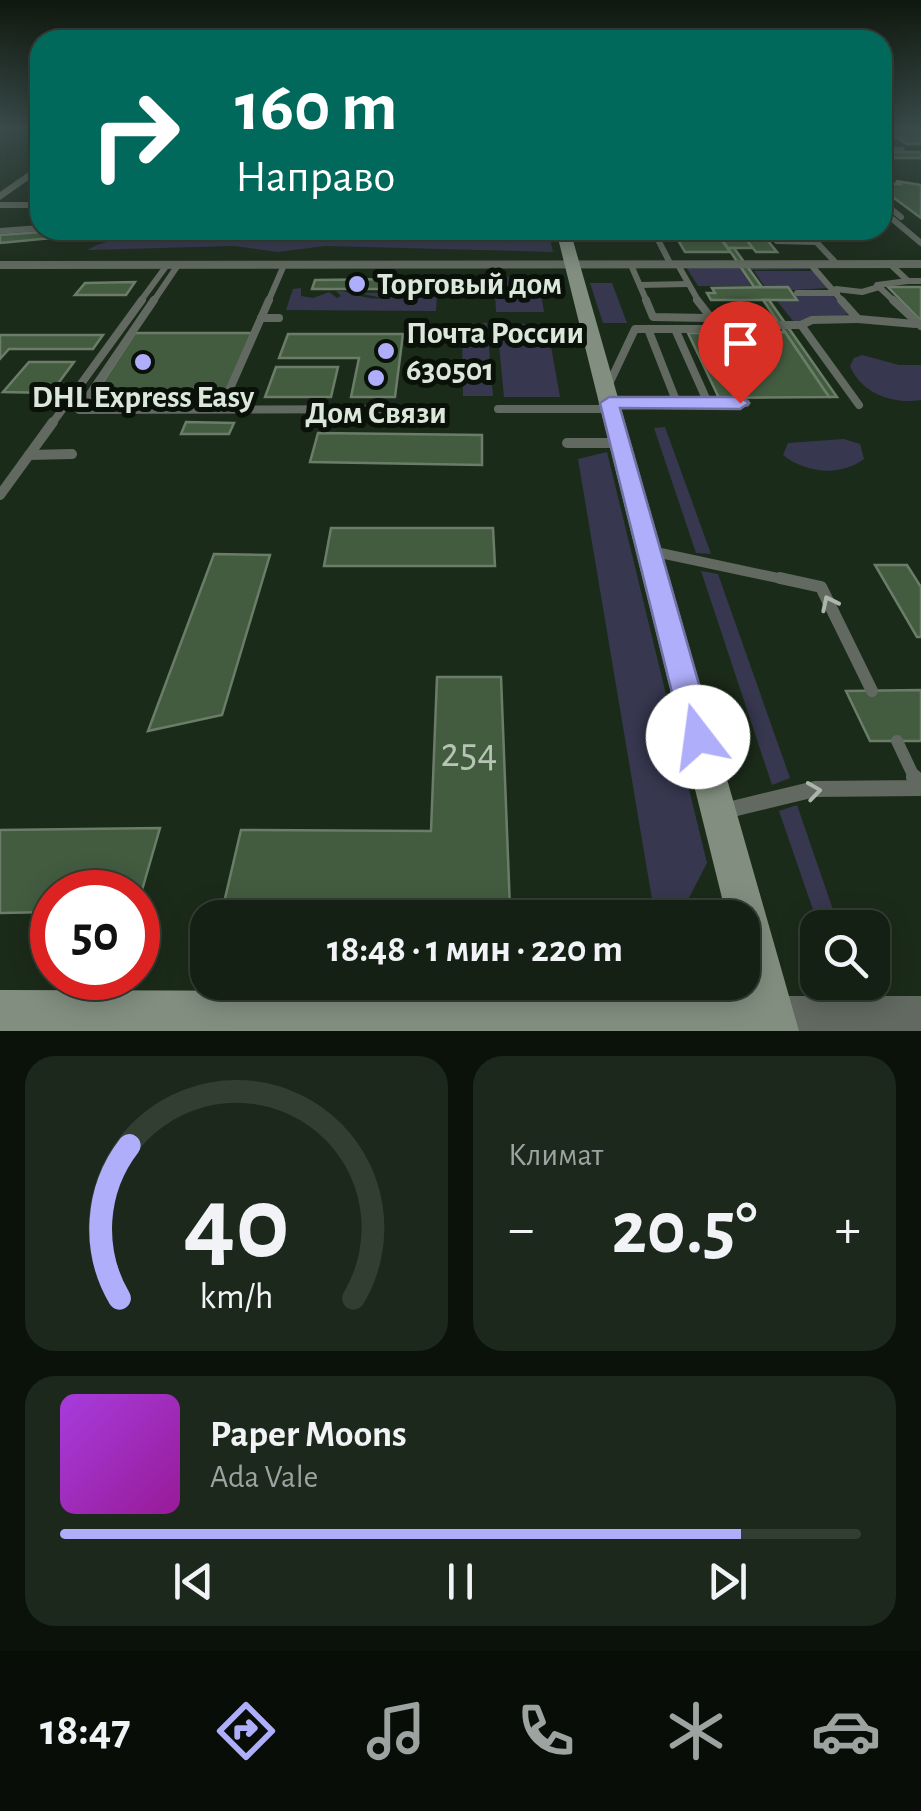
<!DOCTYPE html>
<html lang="ru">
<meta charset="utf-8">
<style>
:root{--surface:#142013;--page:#1d281c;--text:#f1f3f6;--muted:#9da3a0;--line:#333e33;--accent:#aeaefb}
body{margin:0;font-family:"Alegreya Sans",sans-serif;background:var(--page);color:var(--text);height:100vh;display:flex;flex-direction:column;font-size:38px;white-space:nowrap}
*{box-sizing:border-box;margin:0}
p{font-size:32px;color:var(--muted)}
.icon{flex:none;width:55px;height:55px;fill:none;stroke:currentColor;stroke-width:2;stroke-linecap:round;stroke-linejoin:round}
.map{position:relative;height:1031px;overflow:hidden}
.panel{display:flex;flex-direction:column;gap:25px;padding:25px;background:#0b120a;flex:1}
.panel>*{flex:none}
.banner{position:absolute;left:30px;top:30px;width:862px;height:210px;border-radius:30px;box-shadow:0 5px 25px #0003,0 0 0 2px var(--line);background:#00695c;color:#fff;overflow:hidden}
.tools{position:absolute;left:800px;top:910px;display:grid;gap:20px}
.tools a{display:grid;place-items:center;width:90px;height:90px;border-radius:20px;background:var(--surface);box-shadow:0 5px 25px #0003,0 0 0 2px var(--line);font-size:50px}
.speed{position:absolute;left:30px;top:870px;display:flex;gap:20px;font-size:50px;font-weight:700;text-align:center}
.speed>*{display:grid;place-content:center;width:130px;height:130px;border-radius:50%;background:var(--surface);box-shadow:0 5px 25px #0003,0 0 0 2px var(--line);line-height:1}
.speed .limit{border:15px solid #d22;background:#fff;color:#111}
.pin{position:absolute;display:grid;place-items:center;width:85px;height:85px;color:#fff;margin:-102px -42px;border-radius:50% 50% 50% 0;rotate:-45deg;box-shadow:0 0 10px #0007}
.pin .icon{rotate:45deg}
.me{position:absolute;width:110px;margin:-55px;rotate:345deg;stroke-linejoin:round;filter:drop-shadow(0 0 8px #0008)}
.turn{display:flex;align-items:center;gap:35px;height:210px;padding:0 40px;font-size:45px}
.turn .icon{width:130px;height:130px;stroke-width:2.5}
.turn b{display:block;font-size:70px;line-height:85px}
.big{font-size:75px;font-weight:600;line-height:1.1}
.panel .widget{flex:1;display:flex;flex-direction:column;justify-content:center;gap:15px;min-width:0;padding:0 35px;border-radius:30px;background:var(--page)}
.panel .dial{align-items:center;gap:0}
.dial svg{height:260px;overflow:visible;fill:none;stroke:var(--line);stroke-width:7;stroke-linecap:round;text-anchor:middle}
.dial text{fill:var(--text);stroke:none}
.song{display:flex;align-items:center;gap:30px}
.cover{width:120px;height:120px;border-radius:15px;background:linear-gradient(135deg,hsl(280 70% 55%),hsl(300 70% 35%))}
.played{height:10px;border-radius:5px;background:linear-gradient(90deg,var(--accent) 85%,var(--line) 85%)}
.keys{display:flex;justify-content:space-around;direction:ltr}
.heat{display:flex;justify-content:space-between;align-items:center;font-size:55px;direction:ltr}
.panel .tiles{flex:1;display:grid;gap:25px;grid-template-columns:1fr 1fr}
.widget:last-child{grid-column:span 2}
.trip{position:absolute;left:190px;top:900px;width:570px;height:100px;border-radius:30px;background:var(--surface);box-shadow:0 5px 25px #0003,0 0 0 2px var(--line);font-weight:600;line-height:100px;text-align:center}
.menu{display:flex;height:160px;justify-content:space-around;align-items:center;background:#080d08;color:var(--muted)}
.menu .icon{width:70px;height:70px}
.menu .selected{color:var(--accent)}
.menu b{font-size:45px;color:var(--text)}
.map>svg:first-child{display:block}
.green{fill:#373850}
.building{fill:#435c40;stroke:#6b7d68;stroke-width:2.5}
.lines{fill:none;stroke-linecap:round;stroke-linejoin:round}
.lane-far5{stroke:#616960;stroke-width:5}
.lane-far4{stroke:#616960;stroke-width:6}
.lane-far3{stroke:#616960;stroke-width:8}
.lane-far2{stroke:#616960;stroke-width:10}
.lane-far1{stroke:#616960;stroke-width:12}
.lane{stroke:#616960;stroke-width:16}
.street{fill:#616960;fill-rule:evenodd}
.secondary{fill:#828f80;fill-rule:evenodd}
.oneway{stroke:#abb5aa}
.route{fill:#aeaefb;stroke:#7171a3;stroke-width:2.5}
.poi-dot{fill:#aeaefb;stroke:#0a1109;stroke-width:4}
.labels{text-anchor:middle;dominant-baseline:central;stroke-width:10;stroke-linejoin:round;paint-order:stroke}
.far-poi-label{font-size:32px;font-weight:bold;fill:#dce7db;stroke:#0a1109;text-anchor:start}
.near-number-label{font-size:42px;fill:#b6c4b4}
</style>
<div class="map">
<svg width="921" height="1031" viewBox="0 0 921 1031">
<rect width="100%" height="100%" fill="#1b2b19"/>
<!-- green -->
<g class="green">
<path d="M548,230L553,252L325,246L278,252L234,246L88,250C128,217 475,230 548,230Z"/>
<polygon points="686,267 803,267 812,269 742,270 751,286 698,286"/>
<polygon points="754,271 815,271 829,288 792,290 788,286 764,286"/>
<path d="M411,276H438L436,311L286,310L293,289L301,288V296L313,298L329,292L337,298L341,296L336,291C352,290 364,301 382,298L359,293L404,292L394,297L401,298L410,291Z"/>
<polygon points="494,277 538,277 544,312 496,312"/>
<polygon points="590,283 612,283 627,323 603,323"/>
<polygon points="795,295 833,296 849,314 794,322 777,301 797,300"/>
<polygon points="462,323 487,323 493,396 463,396"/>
<polygon points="497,324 547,324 560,397 504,397"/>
<path d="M862,355L899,365H921V400C893,405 861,393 850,366L854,358Z"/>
<polygon points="665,427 711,554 696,553 654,428"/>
<path d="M844,439L860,444L864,459C840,477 805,473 783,455L788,443Z"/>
<polygon points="607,452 707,863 679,917 655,917 578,459"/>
<polygon points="701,571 718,574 790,778 772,785"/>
<polygon points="797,805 839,927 819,927 779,811"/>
</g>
<!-- building -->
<g class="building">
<polygon points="914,129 921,129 921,144 907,144 886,130"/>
<rect x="882" y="152" width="39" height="6"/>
<polygon points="896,181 921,185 921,218 882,189 882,184 900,184"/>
<polygon points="68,230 135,230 0,243 0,235"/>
<polygon points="672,230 715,230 730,252 685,252"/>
<polygon points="715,230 739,230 753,248 728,248"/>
<polygon points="739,230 759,230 777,252 756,252"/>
<polygon points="728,248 734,248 762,287 754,287"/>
<polygon points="401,279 400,289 312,289 315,280"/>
<polygon points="135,282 126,295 75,295 85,283"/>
<polygon points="788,287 797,300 711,300 707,293 715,293 712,288"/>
<polygon points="888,287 921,287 921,321"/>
<polygon points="763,300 769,300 837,397 829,397"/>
<polygon points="785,332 829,397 719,398 688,333"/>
<polygon points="135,333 253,333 225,398 92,398"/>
<polygon points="288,334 403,334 395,397 351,397 359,358 279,358"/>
<polygon points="0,335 103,335 93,349 9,349 0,359"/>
<polygon points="29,362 74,362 51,393 3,392"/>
<polygon points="276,367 338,367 331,397 265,397"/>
<polygon points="186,422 234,423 229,434 181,434"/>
<polygon points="318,433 482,435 482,465 310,462"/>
<polygon points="331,528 493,528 495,566 324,566"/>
<polygon points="214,554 270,555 222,715 148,731"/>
<polygon points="875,565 907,565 921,587 921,637 917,637"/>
<polygon points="437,677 501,677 510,909 223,907 241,830 431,831"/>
<polygon points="921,690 921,741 870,741 846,691"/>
<polygon points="160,828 138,904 138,892 52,892 52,912 0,913 0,830"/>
</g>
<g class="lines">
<!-- lane-far5 -->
<g class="lane-far5">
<polyline points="882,150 902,149"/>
<polyline points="882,202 887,206"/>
<polyline points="0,205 40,205"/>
</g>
<!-- lane-far4 -->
<g class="lane-far4">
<polyline points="884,203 901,217"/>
<polyline points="0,205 40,205"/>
<polyline points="890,217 921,243"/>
<polyline points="653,230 671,265"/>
<polyline points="805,230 837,264"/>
<polyline points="0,231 40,228"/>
<polyline points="777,241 816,242"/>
<polyline points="890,264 908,281 921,281"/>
<polyline points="631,265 647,302"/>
<polyline points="678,265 699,302"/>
<polyline points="811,265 843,302"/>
<polyline points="640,285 688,284"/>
<polyline points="836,289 862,292 879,287"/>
<polyline points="797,293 837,293"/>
<polyline points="140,302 167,265"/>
<polyline points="153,302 178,265"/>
<polyline points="268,302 284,265"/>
<polyline points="895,302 877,285 908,281"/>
</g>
<!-- lane-far3 -->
<g class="lane-far3">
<polyline points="154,300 79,410 416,409"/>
<polyline points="646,300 653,317 761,319 771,325 801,325"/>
<polyline points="697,300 712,319"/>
<polyline points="841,300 858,319 812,320 801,325 859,405"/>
<polyline points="893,300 921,326"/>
<polyline points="261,318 279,318"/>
<polyline points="858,319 915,324"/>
<polyline points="648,329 677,403"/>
<polyline points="675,329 708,403"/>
<polyline points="608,386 635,329 702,329"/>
<polyline points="610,403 746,403"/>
<polyline points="221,409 269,300"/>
<polyline points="498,409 611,409"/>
<polyline points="51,425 142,300"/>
</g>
<!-- lane-far2 -->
<g class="lane-far2">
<polyline points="567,443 619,443"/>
<polyline points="29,455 72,454"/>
<polyline points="0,495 53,422"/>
<polyline points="651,551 792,581"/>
</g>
<!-- lane-far1 -->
<g class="lane-far1">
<polyline points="780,578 821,587 872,691"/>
<polyline points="897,741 915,779"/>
</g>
<!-- lane -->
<polyline class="lane" points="724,811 815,789 919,788 914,777"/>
<!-- street -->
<g class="street">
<polygon points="40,164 40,172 0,200 0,192"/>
<polygon points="353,230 425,230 419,233 359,233"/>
<polygon points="921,260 921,268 0,269 0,261"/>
<polygon points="772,996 921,996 921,1031 771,1031 760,1026 754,1014 760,1002"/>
</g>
<!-- secondary -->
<polygon class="secondary" points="556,230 570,230 799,1031 0,1031 0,990 745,992 742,918 727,918"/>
</g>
<!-- one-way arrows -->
<defs><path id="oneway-chevron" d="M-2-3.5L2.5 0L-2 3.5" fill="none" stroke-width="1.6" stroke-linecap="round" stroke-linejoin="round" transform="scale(2.5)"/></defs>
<g class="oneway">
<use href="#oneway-chevron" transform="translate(829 603) rotate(-116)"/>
<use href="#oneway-chevron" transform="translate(814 791) rotate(-8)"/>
</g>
<!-- sky -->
<linearGradient id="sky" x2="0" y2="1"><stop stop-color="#0f180e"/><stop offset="0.47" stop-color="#394a49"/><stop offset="1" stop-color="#394a49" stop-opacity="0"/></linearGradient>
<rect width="921" height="273" fill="url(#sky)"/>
<!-- route -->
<polygon class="route" points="609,397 740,397 749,403 740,409 620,408 714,737 709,747 698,751 688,747 683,737 600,403"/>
<!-- markers -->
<g class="poi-dot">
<circle cx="357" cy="284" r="10"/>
<circle cx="386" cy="351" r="10"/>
<circle cx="143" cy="362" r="10"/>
<circle cx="376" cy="378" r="10"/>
</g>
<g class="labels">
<!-- far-poi labels -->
<g class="far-poi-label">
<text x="377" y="284">Торговый дом</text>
<text x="406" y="333">Почта России<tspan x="406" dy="37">630501</tspan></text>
<text x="143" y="397" text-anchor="middle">DHL Express Easy</text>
<text x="376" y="413" text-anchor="middle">Дом Связи</text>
</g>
<!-- near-number labels -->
<g class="near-number-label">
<text x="469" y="753">254</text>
</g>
</g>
</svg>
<div class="tools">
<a><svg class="icon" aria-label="search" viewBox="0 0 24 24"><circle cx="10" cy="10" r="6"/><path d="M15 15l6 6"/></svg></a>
</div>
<div class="speed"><div class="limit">50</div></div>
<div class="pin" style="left:740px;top:403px;background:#d93025"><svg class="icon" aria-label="arrive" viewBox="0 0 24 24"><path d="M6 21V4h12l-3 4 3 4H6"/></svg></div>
<svg class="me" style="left:698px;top:737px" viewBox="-20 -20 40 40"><circle r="19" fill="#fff"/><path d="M0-13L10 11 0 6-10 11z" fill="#aeaefb"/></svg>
<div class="trip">18:48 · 1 мин · 220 m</div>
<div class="banner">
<div class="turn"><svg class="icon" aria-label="right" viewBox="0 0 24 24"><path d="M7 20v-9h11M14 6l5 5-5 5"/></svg><div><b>160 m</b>Направо</div></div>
</div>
</div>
<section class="panel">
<div class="tiles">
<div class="widget dial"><svg viewBox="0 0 100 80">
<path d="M14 69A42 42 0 1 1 86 69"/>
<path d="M14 69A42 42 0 0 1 17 22" stroke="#aeaefb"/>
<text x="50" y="56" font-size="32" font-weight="700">40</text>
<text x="50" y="72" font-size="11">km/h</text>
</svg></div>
<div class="widget"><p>Климат</p>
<div class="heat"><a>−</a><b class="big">20.5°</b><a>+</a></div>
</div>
<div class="widget">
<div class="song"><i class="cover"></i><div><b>Paper Moons</b><p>Ada Vale</p></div></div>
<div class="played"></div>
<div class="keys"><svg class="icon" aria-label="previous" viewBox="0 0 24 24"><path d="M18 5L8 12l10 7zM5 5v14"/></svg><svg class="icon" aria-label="pause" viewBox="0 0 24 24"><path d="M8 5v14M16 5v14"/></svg><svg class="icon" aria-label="next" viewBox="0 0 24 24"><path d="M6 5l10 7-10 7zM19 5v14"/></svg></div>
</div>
</div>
</section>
<nav class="menu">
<b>18:47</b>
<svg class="icon selected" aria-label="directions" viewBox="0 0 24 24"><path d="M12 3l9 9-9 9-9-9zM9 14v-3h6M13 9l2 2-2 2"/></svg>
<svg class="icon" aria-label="music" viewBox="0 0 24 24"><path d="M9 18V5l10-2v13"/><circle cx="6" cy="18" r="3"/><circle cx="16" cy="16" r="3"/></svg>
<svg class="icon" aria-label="phone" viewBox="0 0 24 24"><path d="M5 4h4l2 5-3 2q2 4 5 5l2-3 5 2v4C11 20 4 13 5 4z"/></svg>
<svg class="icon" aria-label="climate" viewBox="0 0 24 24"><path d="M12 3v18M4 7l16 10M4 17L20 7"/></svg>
<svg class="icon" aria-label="car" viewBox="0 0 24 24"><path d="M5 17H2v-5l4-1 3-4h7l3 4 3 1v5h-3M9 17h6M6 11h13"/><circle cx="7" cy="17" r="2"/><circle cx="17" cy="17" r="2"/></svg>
</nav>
